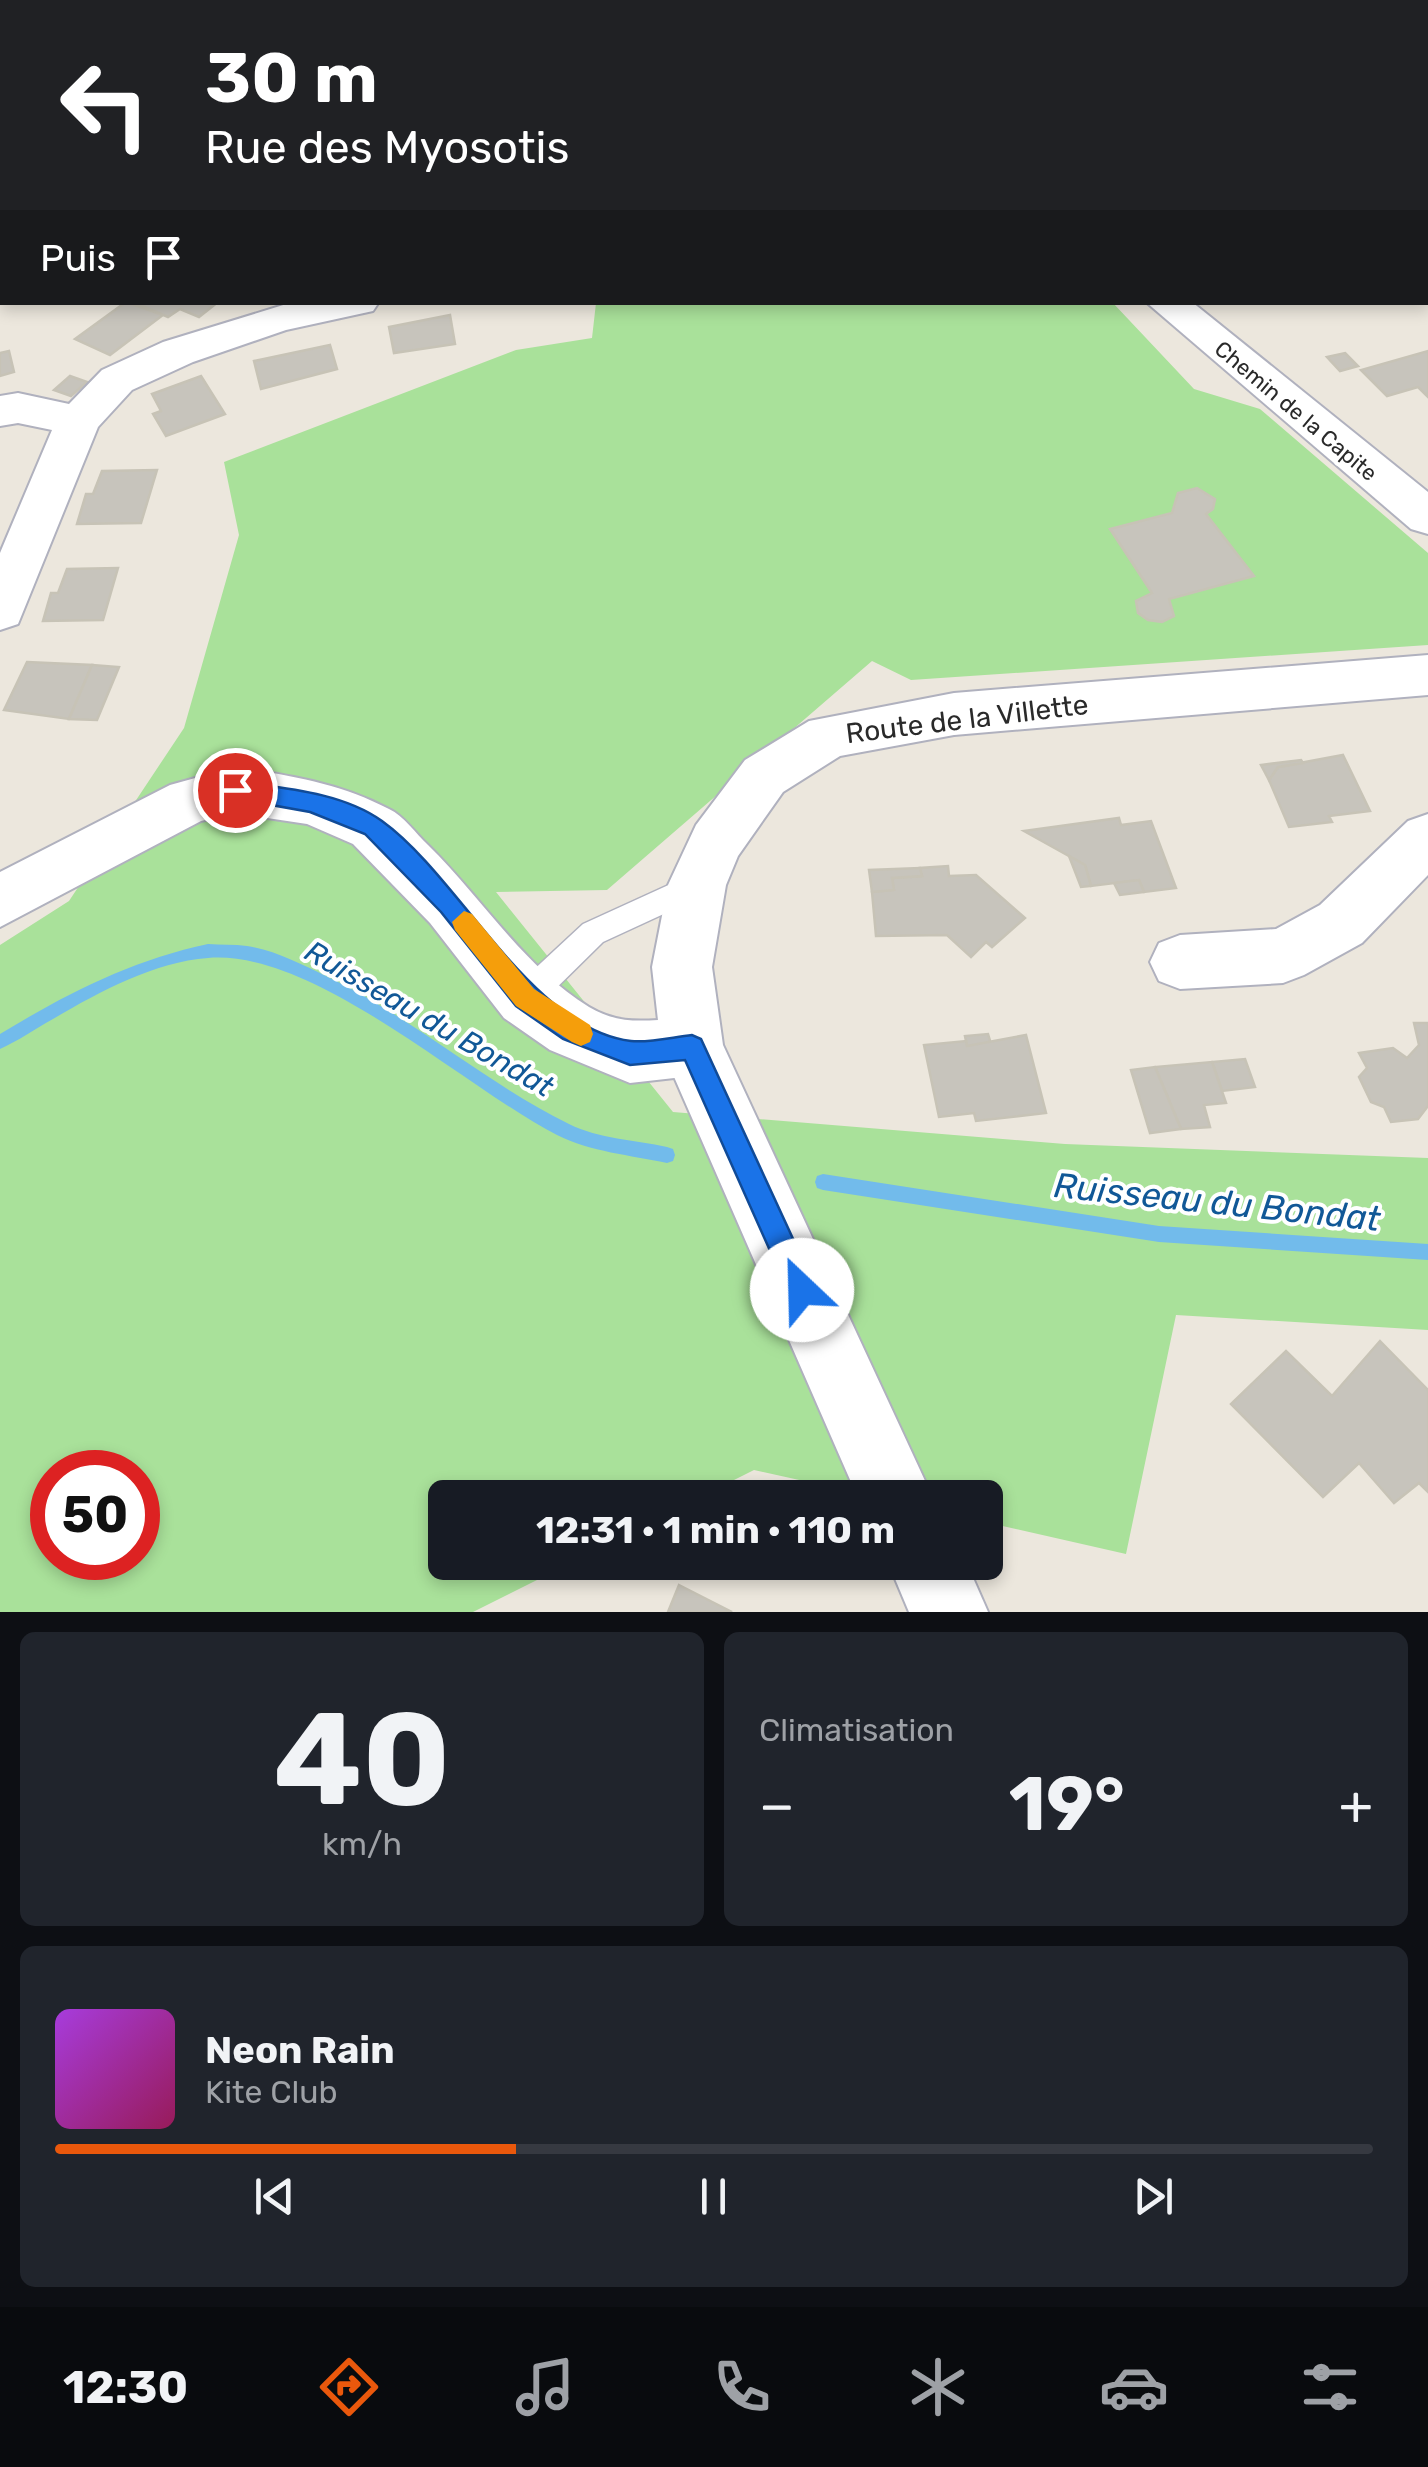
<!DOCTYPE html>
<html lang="fr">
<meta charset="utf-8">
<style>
:root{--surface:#171b24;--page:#20242c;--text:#f1f3f6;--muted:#9ea1a6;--line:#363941;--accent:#ea580c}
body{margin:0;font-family:Rubik,sans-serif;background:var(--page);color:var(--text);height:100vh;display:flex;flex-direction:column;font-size:38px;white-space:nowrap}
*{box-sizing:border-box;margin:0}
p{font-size:32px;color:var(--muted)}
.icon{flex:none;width:55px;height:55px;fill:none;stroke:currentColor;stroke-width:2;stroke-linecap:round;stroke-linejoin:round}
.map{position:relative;height:1612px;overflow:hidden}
.panel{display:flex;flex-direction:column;gap:20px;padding:20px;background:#0d0f14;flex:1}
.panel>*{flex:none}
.banner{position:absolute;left:0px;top:0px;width:1430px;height:305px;box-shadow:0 5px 15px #0003;background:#202124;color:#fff;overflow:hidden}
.speed{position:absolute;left:30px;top:1450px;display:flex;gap:20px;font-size:50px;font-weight:700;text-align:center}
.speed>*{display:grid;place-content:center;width:130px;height:130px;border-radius:50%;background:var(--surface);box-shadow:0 5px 15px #0003;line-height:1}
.speed .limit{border:15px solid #d22;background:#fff;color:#111}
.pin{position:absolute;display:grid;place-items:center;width:85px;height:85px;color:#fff;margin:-42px;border:5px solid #fff;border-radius:50%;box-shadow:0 2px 10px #0007}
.me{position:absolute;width:110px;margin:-55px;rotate:336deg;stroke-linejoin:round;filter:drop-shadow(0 0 8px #0008)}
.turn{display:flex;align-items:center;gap:35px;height:210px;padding:0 40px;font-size:45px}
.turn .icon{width:130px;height:130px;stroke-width:2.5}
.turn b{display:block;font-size:70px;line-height:85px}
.then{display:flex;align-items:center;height:95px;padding:0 40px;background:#0003;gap:20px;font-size:38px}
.big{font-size:75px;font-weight:700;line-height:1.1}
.panel .card{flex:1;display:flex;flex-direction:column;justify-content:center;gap:15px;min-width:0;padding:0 35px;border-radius:15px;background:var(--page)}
.panel .dial{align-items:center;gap:0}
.dial b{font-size:130px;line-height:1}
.song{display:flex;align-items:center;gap:30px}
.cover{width:120px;height:120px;border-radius:15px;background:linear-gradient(135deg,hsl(280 70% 55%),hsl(330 70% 35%))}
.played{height:10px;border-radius:5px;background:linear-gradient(90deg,var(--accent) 35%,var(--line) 35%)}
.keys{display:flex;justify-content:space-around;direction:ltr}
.heat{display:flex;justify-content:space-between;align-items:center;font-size:55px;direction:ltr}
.panel .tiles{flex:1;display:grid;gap:20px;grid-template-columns:1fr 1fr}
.card:last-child{grid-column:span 2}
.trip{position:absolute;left:428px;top:1480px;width:575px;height:100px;border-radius:15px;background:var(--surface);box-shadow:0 5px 15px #0003;font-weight:700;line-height:100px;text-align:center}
.tab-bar{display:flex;height:160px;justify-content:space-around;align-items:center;background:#090b0e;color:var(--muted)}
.tab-bar .icon{width:70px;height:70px}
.tab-bar .active{color:var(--accent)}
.tab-bar b{font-size:45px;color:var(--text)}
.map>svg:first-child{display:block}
.green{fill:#a9e19a;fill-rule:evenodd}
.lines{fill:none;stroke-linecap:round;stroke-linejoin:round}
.stream{fill:#72bbeb;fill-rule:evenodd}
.building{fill:#c7c4bc;stroke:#c7c3b6;stroke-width:2.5}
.service-casing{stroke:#b0b1be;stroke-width:3}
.minor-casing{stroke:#b0b1be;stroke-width:4}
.secondary-casing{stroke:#b0b1be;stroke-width:4}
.service{fill:#fff;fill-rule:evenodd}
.minor{fill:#fff;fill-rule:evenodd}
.secondary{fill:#fff;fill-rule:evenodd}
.route{fill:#1a73e8;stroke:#114b97;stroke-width:2.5}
.slow{fill:#f59e0b}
.labels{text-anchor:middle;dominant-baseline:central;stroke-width:8;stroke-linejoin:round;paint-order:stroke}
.far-street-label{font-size:22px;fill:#2a2a2a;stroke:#fff}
.street-label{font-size:28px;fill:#2a2a2a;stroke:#fff}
.water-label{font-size:30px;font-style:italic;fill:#115897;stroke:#fff}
.near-water-label{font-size:35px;font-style:italic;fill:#115897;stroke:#fff}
</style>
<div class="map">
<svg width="1428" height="1612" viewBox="0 0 1428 1612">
<rect width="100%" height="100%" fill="#ece7dd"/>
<!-- green -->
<g class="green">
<polygon points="584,0 965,0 586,2"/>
<path d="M596,303H1113L1194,389L1260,409L1428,553V645L911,680L872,661L607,890L496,892L673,1112L1065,1144L1428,1158V1330L1176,1315L1126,1554L985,1522V1498L876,1497L754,1470L700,1497L445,1498V1562L571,1563L473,1612H0V945L69,901L184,728L239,535L224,462L516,350L592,338ZM52,1472H138V1558H52Z"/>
</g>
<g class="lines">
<!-- stream -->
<g class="stream">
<path d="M208,944C221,945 234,944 247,946C274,950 301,964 326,976C412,1017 484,1082 569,1124C599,1139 635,1140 667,1147L673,1149L675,1155L673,1161L667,1163C630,1155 591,1152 557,1135C462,1086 314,949 208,958C154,962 99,992 53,1019C35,1029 18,1041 0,1049V1034C66,994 132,960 208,944Z"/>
<polygon points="823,1174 1159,1226 1428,1244 1428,1260 1159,1242 823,1190 817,1188 815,1182 817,1176"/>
</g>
</g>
<!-- building -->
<g class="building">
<polygon points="126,302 163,315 110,355 75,339"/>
<polygon points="143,302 218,302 199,317 180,309 168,317 140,305"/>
<polygon points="450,315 455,344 394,353 389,327"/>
<polygon points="330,345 337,369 261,389 254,361"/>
<polygon points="9,351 14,372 0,376 0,353"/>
<polygon points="1428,351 1428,397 1418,387 1387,396 1361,370"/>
<polygon points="1345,353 1358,366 1340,371 1327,357"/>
<polygon points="70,376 87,382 71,396 54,390"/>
<polygon points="201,376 225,414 166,436 153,414 161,411 152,394"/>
<polygon points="157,470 141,523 77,524 86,494 93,494 102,471"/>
<polygon points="1197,488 1215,499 1213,509 1206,514 1254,576 1169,599 1174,616 1162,622 1148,620 1138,613 1136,601 1152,593 1110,529 1172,513 1178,493"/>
<polygon points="118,568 103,620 43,621 51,593 58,593 67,569"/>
<polygon points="27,662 92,665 69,719 4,710"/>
<polygon points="92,665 119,667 97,720 69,719"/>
<polygon points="1343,755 1370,811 1329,816 1332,822 1289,827 1269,780 1278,767"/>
<polygon points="1301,760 1303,763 1278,767 1269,780 1261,765"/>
<polygon points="1119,818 1121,825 1151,821 1176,888 1144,892 1139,880 1091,886 1085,865 1024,831"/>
<polygon points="1069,856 1085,865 1091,886 1081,887"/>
<polygon points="948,866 949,876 976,875 1025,918 992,947 986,942 971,957 947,935 876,936 872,892 894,890 892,878 922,876 920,868"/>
<polygon points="920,868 922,876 892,878 894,890 872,892 869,870"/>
<polygon points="1139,880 1144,892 1120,895 1114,883"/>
<polygon points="1414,1023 1428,1023 1428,1106 1418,1119 1391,1122 1384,1107 1371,1102 1359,1077 1367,1068 1359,1053 1393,1048 1407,1058 1419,1045"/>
<polygon points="988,1034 991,1044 967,1046 965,1036"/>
<polygon points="1026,1035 1046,1113 976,1121 974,1113 939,1117 924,1045 966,1041 967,1046"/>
<polygon points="1245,1059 1255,1087 1222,1091 1212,1062"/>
<polygon points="1212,1062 1226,1103 1204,1105 1210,1127 1181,1129 1155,1067"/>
<polygon points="1155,1067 1181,1129 1150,1133 1131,1070"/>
<polygon points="1380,1341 1428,1390 1428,1492 1419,1483 1394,1503 1359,1463 1323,1497 1231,1404 1286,1351 1332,1396"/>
<polygon points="679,1585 732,1612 668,1612"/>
</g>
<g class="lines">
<!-- service casing -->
<g class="service-casing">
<polygon id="service" points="697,872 707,876 711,885 707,894 603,942 536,1008 525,1012 514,1008 510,998 514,988 583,924"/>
</g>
<!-- minor casing -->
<g class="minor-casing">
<g id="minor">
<rect x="0" y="133" width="2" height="22"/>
<polygon points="293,302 379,302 373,311 286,330 193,362 132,390 98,427 18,624 0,630 0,553 52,430 18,423 0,426 0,396 18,393 69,404 102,370 163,342"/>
<polygon points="1146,302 1192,302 1428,492 1428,534 1411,529"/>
<path d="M235,767C288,775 340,783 389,809C404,816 416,834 428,845C482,898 524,967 589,1007C636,1035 669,1008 714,1026L723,1047L714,1068L692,1076L630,1083L550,1050L504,1018L430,923L353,844L307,824L235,813L201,821L0,927V872L170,785Z"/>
<polygon points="1428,814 1428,875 1362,943 1304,975 1283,983 1180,989 1159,981 1150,962 1159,943 1180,935 1276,929 1320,905 1408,821"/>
</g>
</g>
<!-- secondary casing -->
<g class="secondary-casing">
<g id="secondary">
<polygon points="1428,655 1428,695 954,735 840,756 783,792 738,856 726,885 712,967 723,1045 933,1498 858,1498 661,1047 652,967 668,885 696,825 745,760 809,721 954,693"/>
<polygon points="888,1562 966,1562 988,1612 909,1612"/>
</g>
</g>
<!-- service -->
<use href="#service" class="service"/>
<!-- minor -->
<use href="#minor" class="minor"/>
<!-- secondary -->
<use href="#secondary" class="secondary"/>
</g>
<!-- route -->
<path class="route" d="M235,781C282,788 342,792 382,821C460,877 531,1029 631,1041C650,1043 673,1037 692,1035L701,1039L812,1280L816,1290L812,1300L802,1304L792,1300L685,1060L630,1065L563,1039L516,1006L441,912L365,834L310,812L227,797V784Z"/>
<!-- slow -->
<polygon class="slow" points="464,911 472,914 534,989 590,1025 593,1034 590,1042 581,1046 572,1042 516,1006 455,930 452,922"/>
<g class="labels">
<!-- far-street labels -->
<g class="far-street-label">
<text transform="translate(1296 411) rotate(40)">Chemin de la Capite</text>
</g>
<!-- street labels -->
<g class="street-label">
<text transform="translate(967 719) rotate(-7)">Route de la Villette</text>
</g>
<!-- water labels -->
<g class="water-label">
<text transform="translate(429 1019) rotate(30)">Ruisseau du Bondat</text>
</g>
<!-- near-water labels -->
<g class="near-water-label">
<text transform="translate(1217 1202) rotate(6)">Ruisseau du Bondat</text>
</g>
</g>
</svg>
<div class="speed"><div class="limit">50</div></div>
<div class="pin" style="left:235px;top:790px;background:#d93025"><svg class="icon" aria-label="arrive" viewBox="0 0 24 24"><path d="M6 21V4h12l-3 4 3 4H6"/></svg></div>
<svg class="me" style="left:802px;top:1290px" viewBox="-20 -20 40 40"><circle r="19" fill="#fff"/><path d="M0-13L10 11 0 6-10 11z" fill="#1a73e8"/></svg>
<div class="trip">12:31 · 1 min · 110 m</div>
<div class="banner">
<div class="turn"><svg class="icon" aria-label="left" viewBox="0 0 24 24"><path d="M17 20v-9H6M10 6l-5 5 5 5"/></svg><div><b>30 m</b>Rue des Myosotis</div></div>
<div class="then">Puis<svg class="icon" aria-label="arrive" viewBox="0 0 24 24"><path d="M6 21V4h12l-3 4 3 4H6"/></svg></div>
</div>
</div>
<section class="panel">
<div class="tiles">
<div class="card dial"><b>40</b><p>km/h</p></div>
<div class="card"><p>Climatisation</p>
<div class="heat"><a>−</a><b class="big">19°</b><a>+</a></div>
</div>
<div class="card">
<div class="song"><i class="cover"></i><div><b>Neon Rain</b><p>Kite Club</p></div></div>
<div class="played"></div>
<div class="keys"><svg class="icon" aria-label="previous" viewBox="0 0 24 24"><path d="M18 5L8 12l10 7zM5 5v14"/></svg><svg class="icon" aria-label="pause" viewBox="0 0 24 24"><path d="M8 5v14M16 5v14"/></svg><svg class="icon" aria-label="next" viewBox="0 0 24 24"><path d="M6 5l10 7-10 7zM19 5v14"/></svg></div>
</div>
</div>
</section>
<nav class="tab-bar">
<b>12:30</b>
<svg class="icon active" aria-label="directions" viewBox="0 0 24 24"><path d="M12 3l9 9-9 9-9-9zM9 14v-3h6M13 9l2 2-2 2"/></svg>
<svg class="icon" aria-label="music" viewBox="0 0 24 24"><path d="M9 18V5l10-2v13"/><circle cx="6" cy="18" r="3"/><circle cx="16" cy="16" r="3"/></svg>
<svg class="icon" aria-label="phone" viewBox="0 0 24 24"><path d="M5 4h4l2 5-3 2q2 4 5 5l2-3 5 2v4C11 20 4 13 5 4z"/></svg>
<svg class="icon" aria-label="climate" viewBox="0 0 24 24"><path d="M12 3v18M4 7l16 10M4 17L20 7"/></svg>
<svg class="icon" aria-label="car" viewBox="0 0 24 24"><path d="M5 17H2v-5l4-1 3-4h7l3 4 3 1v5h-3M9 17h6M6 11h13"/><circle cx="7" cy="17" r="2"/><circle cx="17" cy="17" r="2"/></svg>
<svg class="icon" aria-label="filters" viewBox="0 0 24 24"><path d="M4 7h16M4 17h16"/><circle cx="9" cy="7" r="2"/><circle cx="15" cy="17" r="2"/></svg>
</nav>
